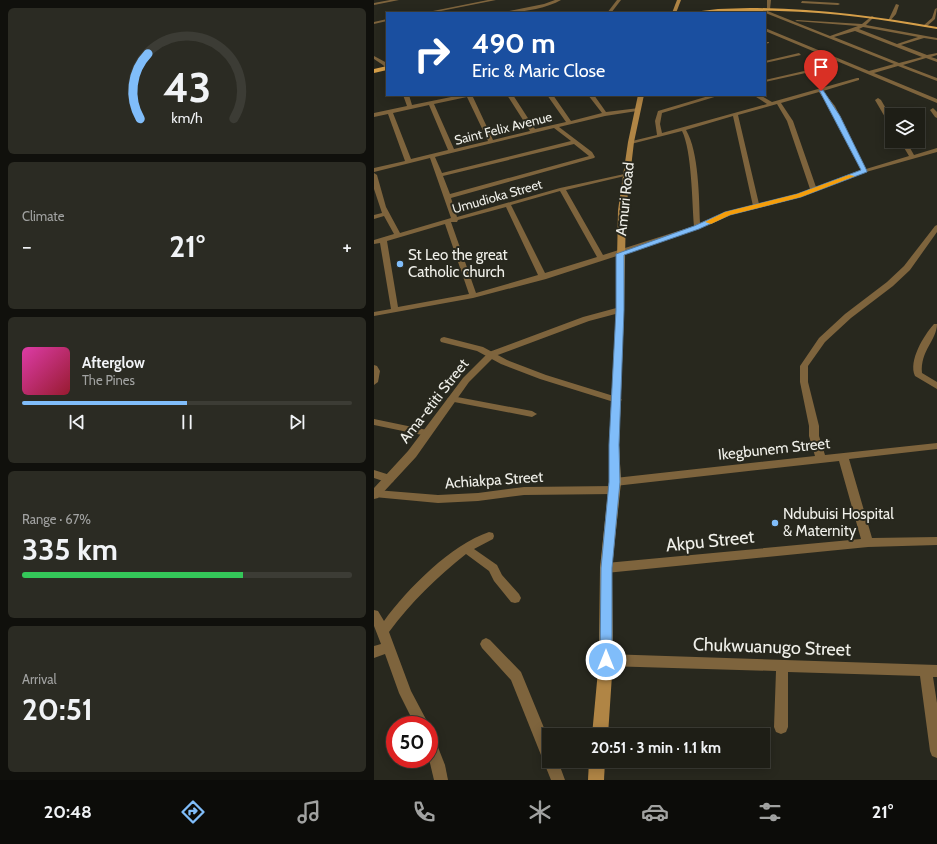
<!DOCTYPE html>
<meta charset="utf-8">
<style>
:root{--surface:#1e1e16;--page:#2b2b23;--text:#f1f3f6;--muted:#a1a2a1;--line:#3c3c35;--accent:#80bdfa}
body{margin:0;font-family:Cabin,sans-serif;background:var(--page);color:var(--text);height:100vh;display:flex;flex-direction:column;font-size:15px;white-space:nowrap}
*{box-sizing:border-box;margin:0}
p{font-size:13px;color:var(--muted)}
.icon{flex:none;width:22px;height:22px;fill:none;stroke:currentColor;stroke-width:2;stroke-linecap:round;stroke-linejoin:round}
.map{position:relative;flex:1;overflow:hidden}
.sheet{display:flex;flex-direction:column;gap:8px;padding:8px;background:#10100c;width:374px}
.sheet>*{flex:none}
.top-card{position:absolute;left:12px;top:12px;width:380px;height:84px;border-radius:0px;box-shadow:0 2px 10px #0003,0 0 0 1px var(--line);background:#1a4fa0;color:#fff;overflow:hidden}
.buttons{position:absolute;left:511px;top:108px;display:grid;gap:8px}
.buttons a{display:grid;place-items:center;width:40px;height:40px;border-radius:0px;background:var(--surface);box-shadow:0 2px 10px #0003,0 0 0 1px var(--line);font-size:20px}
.speed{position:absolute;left:12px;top:716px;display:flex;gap:8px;font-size:20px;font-weight:700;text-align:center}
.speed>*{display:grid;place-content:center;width:52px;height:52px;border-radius:50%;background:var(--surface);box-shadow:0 2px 10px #0003,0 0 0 1px var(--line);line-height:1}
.speed .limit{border:6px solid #d22;background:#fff;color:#111}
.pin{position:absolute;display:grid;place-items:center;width:34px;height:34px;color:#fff;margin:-41px -17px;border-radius:50% 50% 50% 0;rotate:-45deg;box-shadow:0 0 4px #0007}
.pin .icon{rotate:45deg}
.me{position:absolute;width:44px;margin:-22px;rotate:0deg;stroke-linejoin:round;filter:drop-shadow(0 0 3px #0008)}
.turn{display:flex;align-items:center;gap:14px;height:84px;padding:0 20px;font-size:18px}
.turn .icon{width:52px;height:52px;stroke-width:2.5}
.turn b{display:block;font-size:28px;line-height:34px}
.big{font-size:30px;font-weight:700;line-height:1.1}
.sheet .tile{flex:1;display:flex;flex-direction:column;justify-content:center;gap:6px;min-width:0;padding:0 14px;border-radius:6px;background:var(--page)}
.sheet .dial{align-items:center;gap:0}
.dial svg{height:104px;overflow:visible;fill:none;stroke:var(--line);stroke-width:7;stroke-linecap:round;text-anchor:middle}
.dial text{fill:var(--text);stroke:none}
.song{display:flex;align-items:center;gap:12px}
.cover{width:48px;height:48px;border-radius:6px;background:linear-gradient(135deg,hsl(320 70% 55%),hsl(350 70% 35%))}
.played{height:4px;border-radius:2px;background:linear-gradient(90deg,var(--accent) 50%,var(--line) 50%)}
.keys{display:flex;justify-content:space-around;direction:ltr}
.heat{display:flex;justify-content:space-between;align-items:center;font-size:22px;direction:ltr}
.charge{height:6px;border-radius:3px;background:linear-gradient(90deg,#34c759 67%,var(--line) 0)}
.trip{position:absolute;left:168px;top:728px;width:228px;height:40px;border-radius:0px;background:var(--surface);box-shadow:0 2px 10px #0003,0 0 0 1px var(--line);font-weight:700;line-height:40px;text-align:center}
.tabs{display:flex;height:64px;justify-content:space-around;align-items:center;background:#0c0c09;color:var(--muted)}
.tabs .icon{width:28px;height:28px}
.tabs .on{color:var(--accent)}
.tabs b{font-size:18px;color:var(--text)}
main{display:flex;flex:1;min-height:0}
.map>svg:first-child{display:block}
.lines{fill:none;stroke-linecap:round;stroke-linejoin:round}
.minor{fill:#7e643d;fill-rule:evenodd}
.tertiary{fill:#7e643d;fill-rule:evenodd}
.secondary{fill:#b08545;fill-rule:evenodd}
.primary{fill:#d69f49;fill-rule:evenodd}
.route{fill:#80bdfa;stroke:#537ba2}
.slow{fill:#f59e0b}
.poi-dot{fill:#80bdfa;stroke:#28281e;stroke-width:1.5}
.labels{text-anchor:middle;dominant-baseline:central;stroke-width:4;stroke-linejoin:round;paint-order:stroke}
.far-street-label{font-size:13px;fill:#f0f0ea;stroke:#28281e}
.street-label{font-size:15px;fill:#f0f0ea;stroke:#28281e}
.poi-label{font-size:15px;fill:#f0f0ea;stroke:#28281e;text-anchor:start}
.near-street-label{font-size:18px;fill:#f0f0ea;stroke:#28281e}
</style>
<main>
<section class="sheet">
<div class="tile dial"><svg viewBox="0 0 100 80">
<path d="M14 69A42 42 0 1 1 86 69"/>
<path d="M14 69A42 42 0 0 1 20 19" stroke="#80bdfa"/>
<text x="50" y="56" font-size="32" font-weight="700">43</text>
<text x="50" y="72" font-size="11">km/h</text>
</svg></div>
<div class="tile"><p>Climate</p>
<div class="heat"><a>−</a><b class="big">21°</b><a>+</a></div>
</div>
<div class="tile">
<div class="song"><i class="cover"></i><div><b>Afterglow</b><p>The Pines</p></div></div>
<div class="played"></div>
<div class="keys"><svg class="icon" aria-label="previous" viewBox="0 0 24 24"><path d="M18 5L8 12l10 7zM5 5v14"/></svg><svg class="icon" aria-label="pause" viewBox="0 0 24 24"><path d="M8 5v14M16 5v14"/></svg><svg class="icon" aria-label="next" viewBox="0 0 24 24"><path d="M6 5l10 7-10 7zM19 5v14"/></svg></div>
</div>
<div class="tile"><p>Range · 67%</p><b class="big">335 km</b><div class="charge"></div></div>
<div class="tile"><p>Arrival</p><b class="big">20:51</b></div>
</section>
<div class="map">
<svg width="563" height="780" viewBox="0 0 563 780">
<rect width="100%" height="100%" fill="#28281e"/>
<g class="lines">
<!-- minor -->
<g class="minor">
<polygon points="16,0 25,0 0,5 0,3"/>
<polygon points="114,0 122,0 57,13 49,13"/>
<path d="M181,0H187C172,9 143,13 126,13L170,4Z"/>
<polygon points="243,0 247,0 237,13 233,13"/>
<polygon points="393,0 397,0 396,9 393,8"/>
<polygon points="428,1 464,3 466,4 464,5 427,3"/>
<polygon points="522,4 525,5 522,14 516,21 514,21"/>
<path d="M377,8L391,10L456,36L484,26L421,21L423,20L488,24L498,16L500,17L492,25L563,38V40L550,38L527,45L553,55L563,53V55L557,57L563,59V62L552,58L529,65L563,78V81L524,66L500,73L563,99V103L391,31V28L495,71L520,64L389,12L376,10ZM489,27L544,37L523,44L485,29ZM481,31L548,57L525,63L460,37Z"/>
<polygon points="563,8 561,19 552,27 550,27 550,25 558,18 561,9"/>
<polygon points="13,19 13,21 0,24 0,22"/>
<polygon points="391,42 395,42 395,43 391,44"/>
<polygon points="425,53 427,55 391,63 391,61"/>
<polygon points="0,56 13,63 13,69 9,65 0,59"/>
<polygon points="452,66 454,66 454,68 391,82 391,80"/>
<path d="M483,78H485V80L449,91L461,106L492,169L535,156L526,141H532L540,155L563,148V152L492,172L427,197L355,215L289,241L172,279L99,298L0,316V312L17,309L6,243L0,244V240L20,234L10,216L0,219V215L8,213L0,189V173L3,175L12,207L26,233L77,218L56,158L0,172V168L31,161L14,114L0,117V113L33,106L29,95H35L38,105L87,95H98L119,140L156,131L133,95H139L161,129L192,122L173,95H179L197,121L228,113L214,95H220L232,112L265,108V110L263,111L231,116L185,127L218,152L221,157L220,158L77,198L83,217L186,188L255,173V175L192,190L229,255L320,226C318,203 318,151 308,131L257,144L254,142L283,135L281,121L284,111L338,95H347L288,113L286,124L288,133L393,104L379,95H386L398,102ZM445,92L455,106L487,170L442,187L419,121L407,103ZM93,97L114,141L80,149L60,104ZM403,104L413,121L436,189L423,195L385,204L364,115ZM55,105L74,150L37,159L19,113ZM359,116L379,206L351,213L326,223C325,198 325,152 312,130ZM180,128L197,141L68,173L61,157ZM200,144L215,156L76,194L69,176ZM186,191L223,257L171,273L137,205ZM132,207L164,275L102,293L77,222H83L84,220ZM71,224L95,294L24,307L13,241Z"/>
<polygon points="504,98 507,100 518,119 518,126 515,124 501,100"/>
<polygon points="559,108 563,112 563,118 561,117 556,110"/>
<polygon points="563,225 563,232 536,270 519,286 477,318 451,342 434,366 434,382 445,426 445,436 451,455 563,443 563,449 475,459 498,538 563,537 563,545 494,547 232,573 228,571 226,568 228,565 232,563 487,539 465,461 241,486 237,485 236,482 237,479 241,478 441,456 435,436 435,426 426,382 426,366 445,338 471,314 513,282 530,266 561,226"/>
<path d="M560,324H563C563,340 546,351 548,373L563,382V389L541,376C534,361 550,335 560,324Z"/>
<polygon points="70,337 109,347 133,360 172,375 246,398 248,400 243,403 166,379 127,364 103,351 67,342 66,340 67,338"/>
<polygon points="0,365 3,366 6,371 4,382 0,385"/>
<polygon points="78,396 158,411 163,414 158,417 75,401 73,399"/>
<polygon points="0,419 53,430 56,431 58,433 56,435 53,436 0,425"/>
<polygon points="0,470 19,476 20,479 19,482 15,483 0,478"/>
<polygon points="240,486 244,487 245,490 244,493 240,494 150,495 104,501 64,503 0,497 0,491 2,490 64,495 104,493 150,487"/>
<path d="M115,532L119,533L120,536L119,539L100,549L123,565L128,575L145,594L147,598L145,602L141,603L137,602L120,581L115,571L92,554C63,577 37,602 15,632L37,691L55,725H41L25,693L11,654L0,658V646L7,644L0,626V610L4,611L10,621C33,589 78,544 115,532Z"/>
<polygon points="112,638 116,640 147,672 175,740 175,761 184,761 191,780 177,780 137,680 108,648 106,644 108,640"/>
<polygon points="232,654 563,665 563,677 559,677 563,703 563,758 558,756 556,751 546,676 414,672 414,727 412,732 407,734 402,732 400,727 402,671 232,666 228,664 226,660 228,656"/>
<polygon points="55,735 60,737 71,765 74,780 60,780 55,759"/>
</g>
<!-- tertiary -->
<polygon class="tertiary" points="246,307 250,310 249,312 215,321 121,356 95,382 42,457 4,498 0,499 0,488 34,451 89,378 115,352 209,317"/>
<!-- secondary -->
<g class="secondary">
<polygon points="303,0 307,0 302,13 298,13"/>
<polygon points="264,95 270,95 260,142 252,210 250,310 245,445 247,482 238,568 239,660 234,735 218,735 225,660 226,568 235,482 235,445 242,310 244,210 254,142"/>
<polygon points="215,761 231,761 230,780 214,780"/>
</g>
<!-- primary -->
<g class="primary">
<path d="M376,8C439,8 501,16 563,27V29C511,20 458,12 405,11C374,10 342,13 311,13L344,9Z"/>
<polygon points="13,66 13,70 0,73 0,69"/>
</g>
</g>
<!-- route -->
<polygon class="route" points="445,90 449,90 466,116 493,171 493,172 427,197 356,215 325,229 250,255 250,310 245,445 246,482 238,568 238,660 236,664 232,666 228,664 226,660 227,568 235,482 235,445 242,310 242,254 320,226 351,212 423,194 487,170"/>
<!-- slow -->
<polygon class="slow" points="475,175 481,176 427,197 356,215 337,224 331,222 351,212 423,194"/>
<!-- markers -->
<g class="poi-dot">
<circle cx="26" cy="264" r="4"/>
<circle cx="401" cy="523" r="4"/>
</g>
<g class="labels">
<!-- far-street labels -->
<g class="far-street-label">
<text transform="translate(129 128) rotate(-14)">Saint Felix Avenue</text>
<text transform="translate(123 196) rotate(-16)">Umudioka Street</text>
</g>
<!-- street labels -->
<g class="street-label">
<text transform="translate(251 199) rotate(-84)">Amuri Road</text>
<text transform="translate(60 401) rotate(-52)">Ama-etiti Street</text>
<text transform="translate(400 449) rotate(-6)">Ikegbunem Street</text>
<text transform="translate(120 480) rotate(-4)">Achiakpa Street</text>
</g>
<!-- poi labels -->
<g class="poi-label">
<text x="34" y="255">St Leo the great<tspan x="34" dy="17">Catholic church</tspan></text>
<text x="409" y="514">Ndubuisi Hospital<tspan x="409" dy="17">&amp; Maternity</tspan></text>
</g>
<!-- near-street labels -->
<g class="near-street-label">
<text transform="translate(336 541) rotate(-6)">Akpu Street</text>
<text transform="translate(398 647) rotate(2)">Chukwuanugo Street</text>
</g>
</g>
</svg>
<div class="buttons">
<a><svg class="icon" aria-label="layers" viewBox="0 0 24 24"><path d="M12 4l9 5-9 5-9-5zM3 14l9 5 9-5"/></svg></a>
</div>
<div class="speed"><div class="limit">50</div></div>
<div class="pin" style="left:447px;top:91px;background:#d93025"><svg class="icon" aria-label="arrive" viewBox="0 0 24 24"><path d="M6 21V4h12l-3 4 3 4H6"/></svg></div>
<svg class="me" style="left:232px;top:660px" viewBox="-20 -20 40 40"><circle r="17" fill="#80bdfa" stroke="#fff" stroke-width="3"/><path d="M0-11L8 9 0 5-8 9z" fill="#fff"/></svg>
<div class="trip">20:51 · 3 min · 1.1 km</div>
<div class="top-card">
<div class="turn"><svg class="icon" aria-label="right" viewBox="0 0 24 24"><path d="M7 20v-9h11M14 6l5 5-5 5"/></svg><div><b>490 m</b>Eric &amp; Maric Close</div></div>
</div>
</div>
</main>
<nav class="tabs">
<b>20:48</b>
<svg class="icon on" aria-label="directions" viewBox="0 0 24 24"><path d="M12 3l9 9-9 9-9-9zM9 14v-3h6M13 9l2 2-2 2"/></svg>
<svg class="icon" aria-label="music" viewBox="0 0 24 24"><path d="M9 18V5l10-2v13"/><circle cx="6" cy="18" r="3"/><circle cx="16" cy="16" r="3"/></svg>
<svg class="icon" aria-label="phone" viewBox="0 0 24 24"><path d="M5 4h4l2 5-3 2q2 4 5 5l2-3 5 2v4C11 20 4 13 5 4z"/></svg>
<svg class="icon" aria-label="climate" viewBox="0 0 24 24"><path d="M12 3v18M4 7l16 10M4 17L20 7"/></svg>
<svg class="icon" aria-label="car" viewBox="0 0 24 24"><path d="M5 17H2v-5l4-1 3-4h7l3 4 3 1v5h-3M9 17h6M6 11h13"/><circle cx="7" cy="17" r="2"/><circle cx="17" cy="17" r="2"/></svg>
<svg class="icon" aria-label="filters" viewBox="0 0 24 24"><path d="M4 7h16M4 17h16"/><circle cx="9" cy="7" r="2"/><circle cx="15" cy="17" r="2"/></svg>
<b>21°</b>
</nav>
